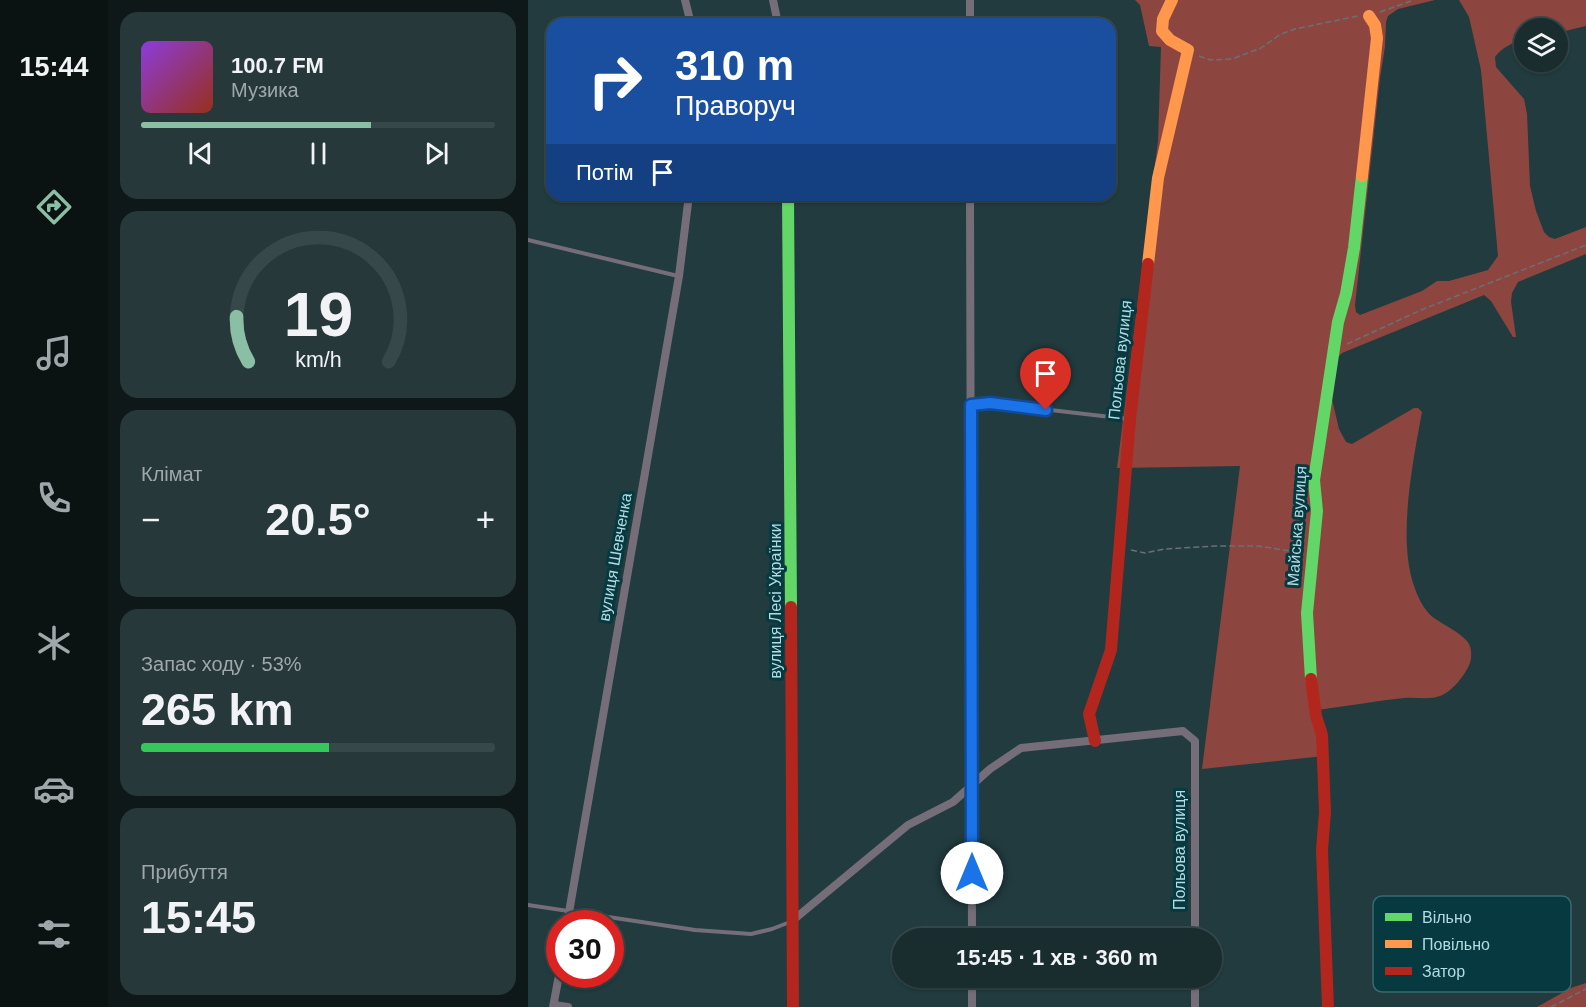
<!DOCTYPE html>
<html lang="uk">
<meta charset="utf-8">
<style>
:root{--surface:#192c2e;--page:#26383a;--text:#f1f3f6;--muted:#9fa7aa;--line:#37484a;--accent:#8abfa5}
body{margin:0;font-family:Helvetica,sans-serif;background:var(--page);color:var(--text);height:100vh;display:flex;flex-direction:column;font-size:22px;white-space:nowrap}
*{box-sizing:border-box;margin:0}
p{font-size:20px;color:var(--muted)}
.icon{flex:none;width:33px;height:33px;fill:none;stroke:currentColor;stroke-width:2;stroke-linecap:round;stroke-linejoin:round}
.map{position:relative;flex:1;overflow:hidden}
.details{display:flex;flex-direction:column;gap:12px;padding:12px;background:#0e1819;width:420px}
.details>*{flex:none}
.banner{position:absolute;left:18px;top:18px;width:570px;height:183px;border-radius:18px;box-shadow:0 2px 4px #0004,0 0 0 2px var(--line);background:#1a4fa0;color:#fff;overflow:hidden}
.buttons{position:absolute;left:986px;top:18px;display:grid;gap:12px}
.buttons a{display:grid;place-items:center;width:54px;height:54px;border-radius:50%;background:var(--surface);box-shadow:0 2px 4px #0004,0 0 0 2px var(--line);font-size:30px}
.speed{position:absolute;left:18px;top:910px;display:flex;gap:12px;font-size:30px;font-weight:700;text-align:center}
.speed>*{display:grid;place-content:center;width:78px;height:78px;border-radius:50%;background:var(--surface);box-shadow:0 2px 4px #0004,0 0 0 2px var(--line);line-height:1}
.speed .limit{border:9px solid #d22;background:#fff;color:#111}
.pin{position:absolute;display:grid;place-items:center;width:51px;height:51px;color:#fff;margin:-62px -26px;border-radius:50% 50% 50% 0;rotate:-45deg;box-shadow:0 0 6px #0007}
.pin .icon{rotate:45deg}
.me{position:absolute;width:66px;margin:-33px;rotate:0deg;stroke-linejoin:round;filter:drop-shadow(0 0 4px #0008)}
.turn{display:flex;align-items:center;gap:21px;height:126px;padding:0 30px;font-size:27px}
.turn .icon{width:78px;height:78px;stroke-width:2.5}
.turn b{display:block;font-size:42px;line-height:51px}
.then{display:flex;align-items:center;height:57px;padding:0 30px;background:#0003;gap:12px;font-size:22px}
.big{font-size:45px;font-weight:800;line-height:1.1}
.details .tile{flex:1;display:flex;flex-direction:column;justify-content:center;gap:9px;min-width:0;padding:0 21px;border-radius:18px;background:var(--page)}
.details .dial{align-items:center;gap:0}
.dial svg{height:156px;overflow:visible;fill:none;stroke:var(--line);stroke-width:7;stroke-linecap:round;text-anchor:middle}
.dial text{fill:var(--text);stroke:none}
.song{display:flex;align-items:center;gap:18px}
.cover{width:72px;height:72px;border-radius:9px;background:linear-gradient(135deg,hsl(270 70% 55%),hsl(10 70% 35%))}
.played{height:6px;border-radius:3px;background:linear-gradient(90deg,var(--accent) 65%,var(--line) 65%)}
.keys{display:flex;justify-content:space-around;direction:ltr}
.heat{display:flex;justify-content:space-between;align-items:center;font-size:33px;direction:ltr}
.charge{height:9px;border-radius:4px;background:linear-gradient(90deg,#34c759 53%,var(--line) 0)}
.trip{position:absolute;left:364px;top:928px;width:330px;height:60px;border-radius:30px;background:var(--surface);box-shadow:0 2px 4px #0004,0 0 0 2px var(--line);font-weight:800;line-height:60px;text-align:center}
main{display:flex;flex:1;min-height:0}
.tab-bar{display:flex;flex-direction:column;width:108px;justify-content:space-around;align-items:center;background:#0a1212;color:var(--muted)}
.tab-bar .icon{width:42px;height:42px}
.tab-bar .active{color:var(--accent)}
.tab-bar b{font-size:27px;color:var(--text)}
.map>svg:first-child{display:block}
.green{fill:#8c463f}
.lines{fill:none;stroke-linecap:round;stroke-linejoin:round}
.path{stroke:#6a7076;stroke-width:1.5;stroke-dasharray:6 3;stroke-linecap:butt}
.lane{stroke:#756e79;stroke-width:4}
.street{stroke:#756e79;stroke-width:8}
.fast{stroke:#63d668;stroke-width:12}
.slow{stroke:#ff974d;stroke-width:12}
.jam{stroke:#b3261e;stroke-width:12}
.route-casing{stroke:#114b97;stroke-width:15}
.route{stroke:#1a73e8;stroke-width:10}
.labels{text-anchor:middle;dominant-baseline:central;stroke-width:6;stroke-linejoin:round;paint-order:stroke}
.street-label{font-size:16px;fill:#b3dbe2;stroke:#063940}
.key{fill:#063940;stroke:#3a6a71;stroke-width:1.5}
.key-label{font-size:16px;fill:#b3dbe2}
</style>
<main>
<nav class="tab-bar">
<b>15:44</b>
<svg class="icon active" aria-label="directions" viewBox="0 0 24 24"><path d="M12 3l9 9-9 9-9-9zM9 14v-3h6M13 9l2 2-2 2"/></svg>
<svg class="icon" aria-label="music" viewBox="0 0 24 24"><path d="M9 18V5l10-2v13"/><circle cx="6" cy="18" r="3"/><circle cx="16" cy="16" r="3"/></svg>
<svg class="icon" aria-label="phone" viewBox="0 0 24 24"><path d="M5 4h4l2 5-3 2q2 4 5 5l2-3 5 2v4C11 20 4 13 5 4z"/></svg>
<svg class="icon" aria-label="climate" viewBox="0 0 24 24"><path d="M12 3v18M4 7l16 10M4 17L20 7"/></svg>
<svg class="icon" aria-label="car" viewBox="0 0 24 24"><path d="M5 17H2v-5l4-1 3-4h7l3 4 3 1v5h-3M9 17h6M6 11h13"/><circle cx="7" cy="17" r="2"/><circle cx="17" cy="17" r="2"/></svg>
<svg class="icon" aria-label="filters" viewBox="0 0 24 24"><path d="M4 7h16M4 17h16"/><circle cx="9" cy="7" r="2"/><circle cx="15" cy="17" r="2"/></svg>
</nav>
<section class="details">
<div class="tile">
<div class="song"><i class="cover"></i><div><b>100.7 FM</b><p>Музика</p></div></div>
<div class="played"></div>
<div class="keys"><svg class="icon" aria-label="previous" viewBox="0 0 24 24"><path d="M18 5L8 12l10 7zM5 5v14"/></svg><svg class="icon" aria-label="pause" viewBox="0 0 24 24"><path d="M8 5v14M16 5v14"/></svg><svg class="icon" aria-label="next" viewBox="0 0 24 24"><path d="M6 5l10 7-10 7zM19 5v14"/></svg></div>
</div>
<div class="tile dial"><svg viewBox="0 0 100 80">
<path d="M14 69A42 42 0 1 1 86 69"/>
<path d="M14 69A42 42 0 0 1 8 46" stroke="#8abfa5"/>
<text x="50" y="56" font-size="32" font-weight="700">19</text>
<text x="50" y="72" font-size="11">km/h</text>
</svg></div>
<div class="tile"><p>Клімат</p>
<div class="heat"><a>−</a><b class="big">20.5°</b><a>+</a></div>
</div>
<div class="tile"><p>Запас ходу · 53%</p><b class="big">265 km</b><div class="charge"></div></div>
<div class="tile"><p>Прибуття</p><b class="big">15:45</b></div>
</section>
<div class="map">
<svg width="1058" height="1007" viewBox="0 0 1058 1007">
<rect width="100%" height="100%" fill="#213b3e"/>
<!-- green -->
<g class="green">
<path d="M607,0H907L870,9L860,16L858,22L857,47L852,78L827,305L828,312L832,315L894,291L909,281H921L960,270L970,256L953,70L941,17L931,0H1058V26L1029,33V28H996V40C983,43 975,47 967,57L968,67L996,99L999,114L1002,186L1008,211L1016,232L1021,237L1027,239L1058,227V254L990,282L984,293L983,302L988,337H985L963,301L956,295L814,353L810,357L803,395L811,429L818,442L824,444L886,408H890L894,412C885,461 870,535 885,583C889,595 895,610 906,618C916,625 930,631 939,641C944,647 944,656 942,663C937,675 925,691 912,696C902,700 888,697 876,698C848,701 819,706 790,710L796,756L674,769L712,466L589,468L630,141L633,47L621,46L612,5Z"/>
<polygon points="1058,983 1058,1007 1009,1007 1043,988"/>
</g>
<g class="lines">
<!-- path -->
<g class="path">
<polyline points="852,12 886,0"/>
<polyline points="671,56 682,60 704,59 733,48 753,34 767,29 830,16"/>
<polyline points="819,344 893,310 1058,245"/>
<polyline points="603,550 617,553 637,549 687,546 730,546 762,551 773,548"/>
<polyline points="1023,1007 1058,989"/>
</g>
<!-- lane -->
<g class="lane">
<polyline points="0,240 150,276"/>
<polyline points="444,405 462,403 600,419"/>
<polyline points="0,905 167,930 223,934 244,929 262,922"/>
</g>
<!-- street -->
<g class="street">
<polyline points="157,0 163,24"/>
<polyline points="245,0 250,24"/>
<polyline points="442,0 442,24"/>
<polyline points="442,195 444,939"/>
<polyline points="264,921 380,825 425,802 462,769 493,748 655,731 667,741 667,939"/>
<polyline points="39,924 151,276 161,195"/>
<polyline points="667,978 667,1007"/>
<polyline points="26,1005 40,1007"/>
<polyline points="25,1007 32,970"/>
<polyline points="444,1007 444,978"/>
</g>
<!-- fast -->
<g class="fast">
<polyline points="260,195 263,607"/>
<polyline points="783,679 779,613 789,511 786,480 810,322 818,294 826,248 834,176"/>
</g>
<!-- slow -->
<g class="slow">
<polyline points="834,176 849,38 847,25 841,16"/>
<polyline points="620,264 630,178 660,50 642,40 634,31 635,19 644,0"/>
</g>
<!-- jam -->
<g class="jam">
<polyline points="263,607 265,1007"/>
<polyline points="783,679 788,716 794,735 797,812 794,850 800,1007"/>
<polyline points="567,741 561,714 583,650 602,419 620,264"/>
</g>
</g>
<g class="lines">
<!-- route casing -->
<g class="route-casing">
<polyline id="route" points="444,873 443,405 462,403 518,410"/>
</g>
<!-- route -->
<use href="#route" class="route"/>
</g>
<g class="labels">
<!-- street labels -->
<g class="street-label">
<text transform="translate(592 360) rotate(-84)">Польова вулиця</text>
<text transform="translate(769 526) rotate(-86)">Майська вулиця</text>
<text transform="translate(87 557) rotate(-80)">вулиця Шевченка</text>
<text transform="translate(247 601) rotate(-90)">вулиця Лесі Українки</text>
<text transform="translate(651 850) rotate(-90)">Польова вулиця</text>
</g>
</g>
<!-- legend -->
<rect x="845" y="896" width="198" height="96" rx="9" class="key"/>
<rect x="857" y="913" width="27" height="8" fill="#63d668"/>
<rect x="857" y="940" width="27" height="8" fill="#ff974d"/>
<rect x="857" y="967" width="27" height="8" fill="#b3261e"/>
<g class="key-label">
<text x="894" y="923">Вільно</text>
<text x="894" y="950">Повільно</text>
<text x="894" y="977">Затор</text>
</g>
</svg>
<div class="buttons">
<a><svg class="icon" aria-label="layers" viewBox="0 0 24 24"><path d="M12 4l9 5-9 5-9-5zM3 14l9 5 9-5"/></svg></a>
</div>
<div class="speed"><div class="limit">30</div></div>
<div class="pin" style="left:518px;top:410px;background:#d93025"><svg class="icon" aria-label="arrive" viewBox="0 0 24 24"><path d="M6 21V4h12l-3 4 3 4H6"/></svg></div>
<svg class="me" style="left:444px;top:873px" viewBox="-20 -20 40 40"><circle r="19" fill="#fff"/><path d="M0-13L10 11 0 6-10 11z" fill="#1a73e8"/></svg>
<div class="trip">15:45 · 1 хв · 360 m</div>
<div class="banner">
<div class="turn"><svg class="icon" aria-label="right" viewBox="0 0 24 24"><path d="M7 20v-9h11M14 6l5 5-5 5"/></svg><div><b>310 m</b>Праворуч</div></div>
<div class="then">Потім<svg class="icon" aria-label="arrive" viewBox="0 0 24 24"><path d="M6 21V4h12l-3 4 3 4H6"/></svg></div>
</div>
</div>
</main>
